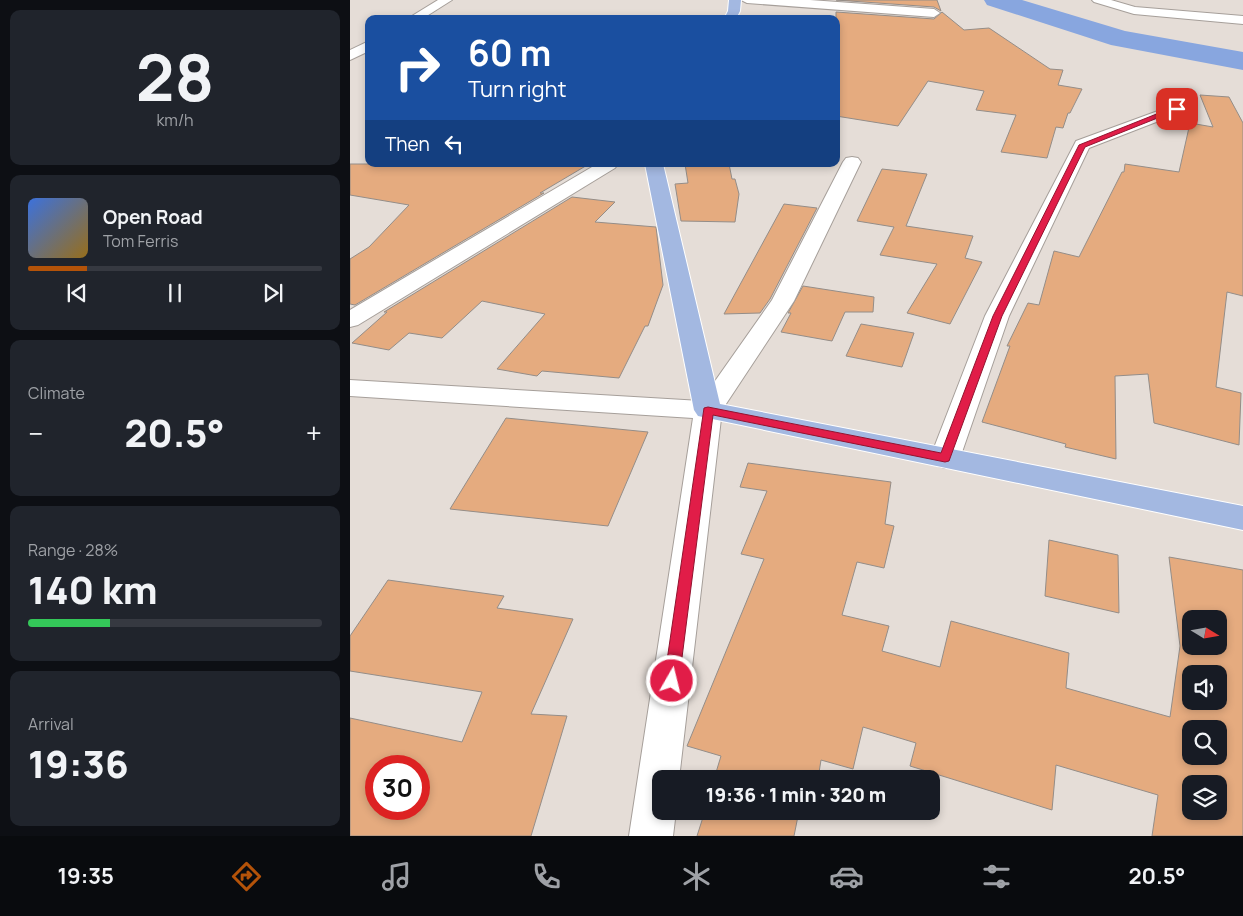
<!DOCTYPE html>
<meta charset="utf-8">
<style>
:root{--surface:#171b24;--page:#20242c;--text:#f1f3f6;--muted:#9ea1a6;--line:#363941;--accent:#b45309}
body{margin:0;font-family:Manrope,sans-serif;background:var(--page);color:var(--text);height:100vh;display:flex;flex-direction:column;font-size:19px;white-space:nowrap}
*{box-sizing:border-box;margin:0}
p{font-size:16px;color:var(--muted)}
.icon{flex:none;width:28px;height:28px;fill:none;stroke:currentColor;stroke-width:2;stroke-linecap:round;stroke-linejoin:round}
.map{position:relative;flex:1;overflow:hidden}
.sheet{display:flex;flex-direction:column;gap:10px;padding:10px;background:#0d0f14;width:350px}
.sheet>*{flex:none}
.guide{position:absolute;left:15px;top:15px;width:475px;height:152px;border-radius:10px;box-shadow:0 2px 8px #0003;background:#1a4fa0;color:#fff;overflow:hidden}
.needle{width:32px;rotate:101deg}
.fabs{position:absolute;left:832px;top:610px;display:grid;gap:10px}
.fabs a{display:grid;place-items:center;width:45px;height:45px;border-radius:10px;background:var(--surface);box-shadow:0 2px 8px #0003;font-size:25px}
.speed{position:absolute;left:15px;top:755px;display:flex;gap:10px;font-size:25px;font-weight:700;text-align:center}
.speed>*{display:grid;place-content:center;width:65px;height:65px;border-radius:50%;background:var(--surface);box-shadow:0 2px 8px #0003;line-height:1}
.speed .limit{border:8px solid #d22;background:#fff;color:#111}
.pin{position:absolute;display:grid;place-items:center;width:42px;height:42px;color:#fff;margin:-21px;border-radius:10px;box-shadow:0 2px 8px #0006}
.me{position:absolute;width:55px;margin:-28px;rotate:8deg;stroke-linejoin:round;filter:drop-shadow(0 0 4px #0008)}
.turn{display:flex;align-items:center;gap:18px;height:105px;padding:0 20px;font-size:22px}
.turn .icon{width:65px;height:65px;stroke-width:2.5}
.turn b{display:block;font-size:35px;line-height:42px}
.then{display:flex;align-items:center;height:48px;padding:0 20px;background:#0003;gap:10px;font-size:19px}
.big{font-size:38px;font-weight:800;line-height:1.1}
.sheet .tile{flex:1;display:flex;flex-direction:column;justify-content:center;gap:8px;min-width:0;padding:0 18px;border-radius:10px;background:var(--page)}
.sheet .dial{align-items:center;gap:0}
.dial b{font-size:65px;line-height:1}
.song{display:flex;align-items:center;gap:15px}
.cover{width:60px;height:60px;border-radius:8px;background:linear-gradient(135deg,hsl(220 70% 55%),hsl(40 70% 35%))}
.played{height:5px;border-radius:2px;background:linear-gradient(90deg,var(--accent) 20%,var(--line) 20%)}
.keys{display:flex;justify-content:space-around;direction:ltr}
.heat{display:flex;justify-content:space-between;align-items:center;font-size:28px;direction:ltr}
.charge{height:8px;border-radius:4px;background:linear-gradient(90deg,#34c759 28%,var(--line) 0)}
.trip{position:absolute;left:302px;top:770px;width:288px;height:50px;border-radius:10px;background:var(--surface);box-shadow:0 2px 8px #0003;font-weight:800;line-height:50px;text-align:center}
.tab-bar{display:flex;height:80px;justify-content:space-around;align-items:center;background:#090b0e;color:var(--muted)}
.tab-bar .icon{width:35px;height:35px}
.tab-bar .current{color:var(--accent)}
.tab-bar b{font-size:22px;color:var(--text)}
main{display:flex;flex:1;min-height:0}
.map>svg:first-child{display:block}
.lines{fill:none;stroke-linecap:round;stroke-linejoin:round}
.river{fill:#88a6df;fill-rule:evenodd}
.building{fill:#e5ab7f;stroke:#948d88;fill-rule:evenodd}
.minor-casing{stroke:#a69f9a;stroke-width:2}
.major-casing{stroke:#fff;stroke-width:2}
.minor{fill:#fff;fill-rule:evenodd}
.major{fill:#a3b8e1;fill-rule:evenodd}
.route{fill:#e11d48;stroke:#92132f}
</style>
<main>
<section class="sheet">
<div class="tile dial"><b>28</b><p>km/h</p></div>
<div class="tile">
<div class="song"><i class="cover"></i><div><b>Open Road</b><p>Tom Ferris</p></div></div>
<div class="played"></div>
<div class="keys"><svg class="icon" aria-label="previous" viewBox="0 0 24 24"><path d="M18 5L8 12l10 7zM5 5v14"/></svg><svg class="icon" aria-label="pause" viewBox="0 0 24 24"><path d="M8 5v14M16 5v14"/></svg><svg class="icon" aria-label="next" viewBox="0 0 24 24"><path d="M6 5l10 7-10 7zM19 5v14"/></svg></div>
</div>
<div class="tile"><p>Climate</p>
<div class="heat"><a>−</a><b class="big">20.5°</b><a>+</a></div>
</div>
<div class="tile"><p>Range · 28%</p><b class="big">140 km</b><div class="charge"></div></div>
<div class="tile"><p>Arrival</p><b class="big">19:36</b></div>
</section>
<div class="map">
<svg width="893" height="836" viewBox="0 0 893 836">
<rect width="100%" height="100%" fill="#e5ddd7"/>
<g class="lines">
<!-- river -->
<polygon class="river" points="634,0 672,0 775,31 893,52 893,70 761,45 637,5"/>
</g>
<!-- building -->
<g class="building">
<polygon points="486,0 587,0 591,11 584,7"/>
<polygon points="486,12 584,19 592,12 614,30 639,28 700,69 713,70 708,85 732,89 720,113 718,113 713,128 706,127 697,158 651,152 666,115 626,110 634,91 578,81 548,126 486,116"/>
<polygon points="850,95 879,97 893,123 893,296 877,292 866,387 891,393 889,445 804,423 798,374 765,376 766,459 715,447 716,444 632,422 660,346 657,346 678,303 689,305 704,251 729,257 772,172 774,172 775,164 829,172 840,123 863,127"/>
<polygon points="0,164 239,164 190,193 194,193 5,305 0,304 0,259 19,247 59,205 0,195"/>
<polygon points="335,164 379,164 382,179 385,179 389,194 385,222 331,221 325,184 338,183"/>
<polygon points="532,169 577,174 556,226 623,236 615,258 632,262 600,324 557,313 587,264 530,255 544,227 507,221"/>
<polygon points="222,197 265,202 245,222 306,227 313,285 298,326 295,326 269,378 192,371 187,376 147,369 195,314 132,301 92,338 59,333 39,350 2,343 37,312 34,312"/>
<polygon points="434,204 467,208 420,299 410,313 374,314"/>
<polygon points="453,286 524,297 523,312 495,312 482,341 431,332 441,313 438,313"/>
<polygon points="511,324 564,333 552,367 496,356"/>
<polygon points="156,418 298,432 258,526 100,509"/>
<path d="M398,463L541,482L535,524L544,526L534,568L507,562L492,615L539,626L532,651L590,667L601,621L719,653L716,688L820,717L830,646L819,557L893,570V836H802L808,795L706,765L702,810L560,766L566,743L513,727L503,769L471,760L468,779H364L371,756L337,746L414,559L391,554L417,491L390,487ZM841,619H869V646H841ZM841,674H869V701H841ZM841,729H869V756H841ZM841,784H869V811H841Z"/>
<polygon points="699,540 768,555 769,613 695,596"/>
<path d="M38,580L154,596L147,608L223,619L181,714L217,716L181,836H0V718L112,742L132,692L0,671V636ZM26,766H69V809H26Z"/>
<polygon points="355,811 449,811 444,836 347,836"/>
</g>
<g class="lines">
<!-- minor casing -->
<g class="minor-casing">
<g id="minor">
<polygon points="88,0 102,0 72,19 57,19"/>
<polygon points="391,0 460,0 584,9 590,13 584,17 397,3"/>
<polygon points="742,0 761,0 785,7 893,16 893,24 784,14 744,2"/>
<polygon points="19,41 19,51 0,60 0,50"/>
<polygon points="827,104 832,106 835,109 832,112 739,148 659,316 610,458 605,465 595,468 585,465 580,458 635,316 724,145 726,141"/>
<polygon points="502,157 508,158 511,162 444,301 372,410 329,779 311,779 311,811 326,811 323,836 279,836 343,418 0,396 0,380 351,401 422,300 493,162 496,158"/>
<polygon points="247,164 268,164 265,168 8,325 0,327 0,310"/>
</g>
</g>
<!-- major casing -->
<g class="major-casing">
<g id="major">
<polygon points="379,0 391,0 390,11 386,19 374,19 378,11"/>
<polygon points="295,164 313,164 370,404 893,506 893,530 348,416 344,410"/>
</g>
</g>
<!-- minor -->
<use href="#minor" class="minor"/>
<!-- major -->
<use href="#major" class="major"/>
</g>
<!-- route -->
<polygon class="route" points="824,107 830,109 735,147 652,316 599,461 595,462 363,415 329,681 327,686 322,688 316,686 314,681 354,408 358,407 591,453 643,316 729,145"/>
</svg>
<div class="fabs">
<a><svg class="needle" viewBox="-14 -14 28 28"><path d="M0-13l5 13h-10z" fill="#e53935"/><path d="M0 13l5-13h-10z" fill="#9ea1a6"/></svg></a>
<a><svg class="icon" aria-label="sound" viewBox="0 0 24 24"><path d="M4 9h4l5-4v14l-5-4H4zM17 9q2 3 0 6"/></svg></a>
<a><svg class="icon" aria-label="search" viewBox="0 0 24 24"><circle cx="10" cy="10" r="6"/><path d="M15 15l6 6"/></svg></a>
<a><svg class="icon" aria-label="layers" viewBox="0 0 24 24"><path d="M12 4l9 5-9 5-9-5zM3 14l9 5 9-5"/></svg></a>
</div>
<div class="speed"><div class="limit">30</div></div>
<div class="pin" style="left:827px;top:109px;background:#d93025"><svg class="icon" aria-label="arrive" viewBox="0 0 24 24"><path d="M6 21V4h12l-3 4 3 4H6"/></svg></div>
<svg class="me" style="left:322px;top:681px" viewBox="-20 -20 40 40"><circle r="17" fill="#e11d48" stroke="#fff" stroke-width="3"/><path d="M0-11L8 9 0 5-8 9z" fill="#fff"/></svg>
<div class="trip">19:36 · 1 min · 320 m</div>
<div class="guide">
<div class="turn"><svg class="icon" aria-label="right" viewBox="0 0 24 24"><path d="M7 20v-9h11M14 6l5 5-5 5"/></svg><div><b>60 m</b>Turn right</div></div>
<div class="then">Then<svg class="icon" aria-label="left" viewBox="0 0 24 24"><path d="M17 20v-9H6M10 6l-5 5 5 5"/></svg></div>
</div>
</div>
</main>
<nav class="tab-bar">
<b>19:35</b>
<svg class="icon current" aria-label="directions" viewBox="0 0 24 24"><path d="M12 3l9 9-9 9-9-9zM9 14v-3h6M13 9l2 2-2 2"/></svg>
<svg class="icon" aria-label="music" viewBox="0 0 24 24"><path d="M9 18V5l10-2v13"/><circle cx="6" cy="18" r="3"/><circle cx="16" cy="16" r="3"/></svg>
<svg class="icon" aria-label="phone" viewBox="0 0 24 24"><path d="M5 4h4l2 5-3 2q2 4 5 5l2-3 5 2v4C11 20 4 13 5 4z"/></svg>
<svg class="icon" aria-label="climate" viewBox="0 0 24 24"><path d="M12 3v18M4 7l16 10M4 17L20 7"/></svg>
<svg class="icon" aria-label="car" viewBox="0 0 24 24"><path d="M5 17H2v-5l4-1 3-4h7l3 4 3 1v5h-3M9 17h6M6 11h13"/><circle cx="7" cy="17" r="2"/><circle cx="17" cy="17" r="2"/></svg>
<svg class="icon" aria-label="filters" viewBox="0 0 24 24"><path d="M4 7h16M4 17h16"/><circle cx="9" cy="7" r="2"/><circle cx="15" cy="17" r="2"/></svg>
<b>20.5°</b>
</nav>
